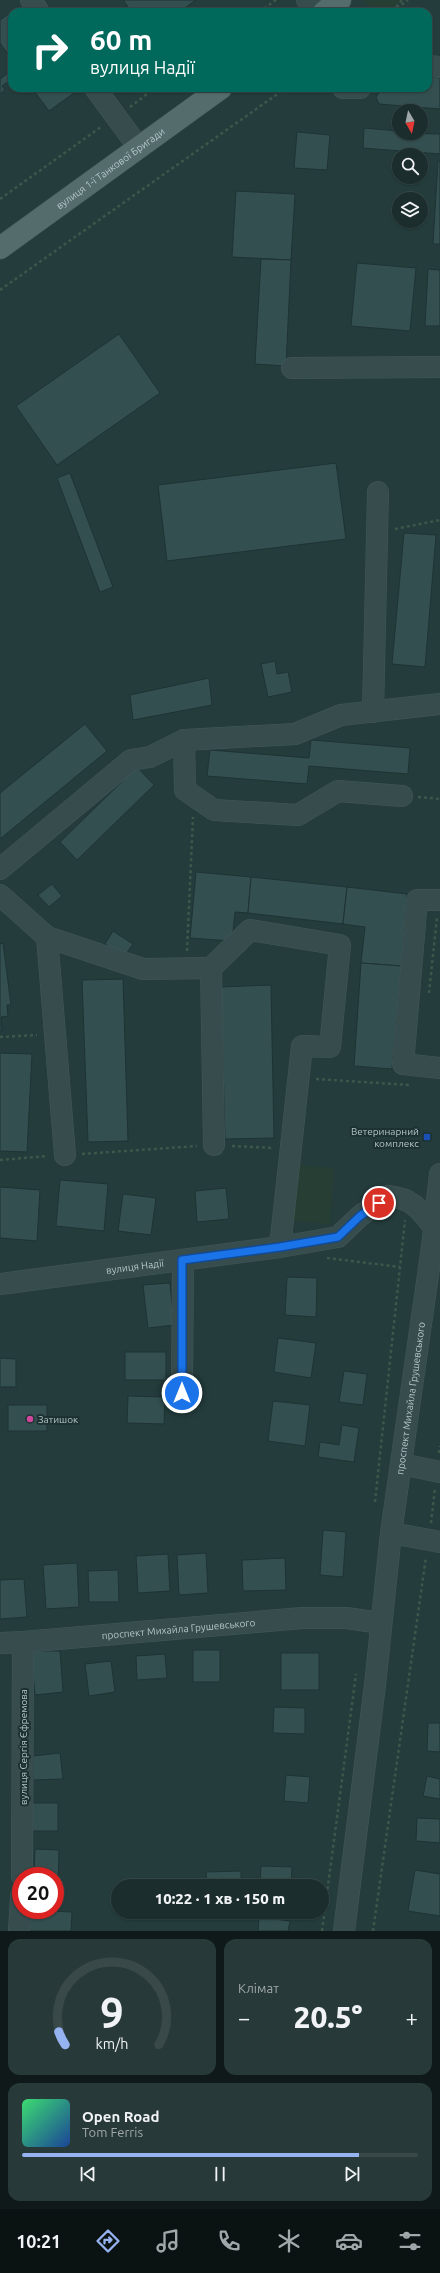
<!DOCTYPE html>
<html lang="uk">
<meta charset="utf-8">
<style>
:root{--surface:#1b2d2d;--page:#283939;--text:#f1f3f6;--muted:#a0a8aa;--line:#394949;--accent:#95b2f1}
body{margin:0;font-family:Ubuntu,sans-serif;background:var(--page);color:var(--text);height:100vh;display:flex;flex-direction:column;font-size:15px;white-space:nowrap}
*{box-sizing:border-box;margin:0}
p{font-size:13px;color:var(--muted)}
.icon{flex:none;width:22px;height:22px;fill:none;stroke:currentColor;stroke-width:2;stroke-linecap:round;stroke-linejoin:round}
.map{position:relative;height:1931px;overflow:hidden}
.side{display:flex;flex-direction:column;gap:8px;padding:8px;background:#0f1919;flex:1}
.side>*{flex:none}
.banner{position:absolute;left:8px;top:8px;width:424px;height:84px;border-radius:12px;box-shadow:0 1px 3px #0004,0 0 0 1px var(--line);background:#00695c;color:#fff;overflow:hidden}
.needle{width:26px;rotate:171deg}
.buttons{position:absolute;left:392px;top:104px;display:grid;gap:8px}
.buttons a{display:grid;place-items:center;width:36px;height:36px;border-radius:50%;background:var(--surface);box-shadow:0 1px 3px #0004,0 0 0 1px var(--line);font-size:20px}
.speed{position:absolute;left:12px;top:1867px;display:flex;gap:8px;font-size:20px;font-weight:700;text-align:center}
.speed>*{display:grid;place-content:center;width:52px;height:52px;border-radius:50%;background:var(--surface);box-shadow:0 1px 3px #0004,0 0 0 1px var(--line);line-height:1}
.speed .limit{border:6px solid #d22;background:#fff;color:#111}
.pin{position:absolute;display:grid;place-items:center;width:34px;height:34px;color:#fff;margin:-17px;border:2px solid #fff;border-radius:50%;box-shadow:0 1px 4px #0007}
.me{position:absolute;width:44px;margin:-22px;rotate:0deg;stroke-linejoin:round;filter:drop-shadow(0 0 3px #0008)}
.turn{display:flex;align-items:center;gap:14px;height:84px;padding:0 16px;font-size:18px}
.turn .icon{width:52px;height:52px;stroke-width:2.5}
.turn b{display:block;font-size:28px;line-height:34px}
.big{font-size:30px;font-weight:800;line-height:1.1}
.side .card{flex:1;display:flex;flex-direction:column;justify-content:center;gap:6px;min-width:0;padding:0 14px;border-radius:12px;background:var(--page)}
.side .dial{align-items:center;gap:0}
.dial svg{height:104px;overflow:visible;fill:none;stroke:var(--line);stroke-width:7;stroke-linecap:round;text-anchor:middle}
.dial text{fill:var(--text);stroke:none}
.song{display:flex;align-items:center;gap:12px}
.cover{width:48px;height:48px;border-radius:6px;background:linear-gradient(135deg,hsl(140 70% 55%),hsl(220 70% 35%))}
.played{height:4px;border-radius:2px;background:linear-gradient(90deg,var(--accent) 85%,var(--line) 85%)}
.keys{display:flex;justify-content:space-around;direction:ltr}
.heat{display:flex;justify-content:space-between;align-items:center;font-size:22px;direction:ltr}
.side .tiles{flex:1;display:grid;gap:8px;grid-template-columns:1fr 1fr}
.card:last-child{grid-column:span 2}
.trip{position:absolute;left:111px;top:1879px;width:218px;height:40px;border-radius:20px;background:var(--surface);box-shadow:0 1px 3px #0004,0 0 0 1px var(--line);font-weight:800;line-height:40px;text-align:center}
.tabs{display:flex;height:64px;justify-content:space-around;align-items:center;background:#0b1212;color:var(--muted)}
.tabs .icon{width:28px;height:28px}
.tabs .active{color:var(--accent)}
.tabs b{font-size:18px;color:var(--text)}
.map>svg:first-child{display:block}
.green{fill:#263e33}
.building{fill:#334f50;stroke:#1f3334}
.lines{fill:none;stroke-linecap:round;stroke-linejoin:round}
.minor-casing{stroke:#445859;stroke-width:22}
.major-casing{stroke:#445859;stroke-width:23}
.path{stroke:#3f564b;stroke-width:2.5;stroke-dasharray:3 3;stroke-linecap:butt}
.minor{stroke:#374c4d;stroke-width:21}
.major{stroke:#556c6d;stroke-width:22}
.route-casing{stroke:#114b97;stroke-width:10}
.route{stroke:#1a73e8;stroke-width:7}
.transit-dot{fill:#1a4fb4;stroke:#1d3132;stroke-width:1.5}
.hotel-dot{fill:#d1479c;stroke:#1d3132;stroke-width:1.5}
.labels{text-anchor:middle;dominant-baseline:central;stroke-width:4;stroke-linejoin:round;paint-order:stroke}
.street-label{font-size:10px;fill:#b3c6c8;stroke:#1d3132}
.poi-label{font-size:10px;fill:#b3c6c8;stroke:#1d3132;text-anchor:end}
</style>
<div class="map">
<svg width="440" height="1931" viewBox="0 0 440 1931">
<rect width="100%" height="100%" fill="#243c3c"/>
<!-- green -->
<g class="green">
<polygon points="364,0 403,0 386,12 374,12"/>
<polygon points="297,1165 334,1168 330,1224 293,1221"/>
</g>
<!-- building -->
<g class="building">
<polygon points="123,0 196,0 179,12 132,12"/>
<polygon points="18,7 22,12 12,12 12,60 0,43 0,20"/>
<polygon points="12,70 12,79 2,86 5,90 0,94 0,79"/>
<polygon points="428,77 440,78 440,109 379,104 376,97 382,88 428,88"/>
<polygon points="32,88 76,88 78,90 49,111"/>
<polygon points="364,128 399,131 399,133 440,134 440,154 363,148"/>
<polygon points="297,132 330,135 327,170 294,168"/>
<polygon points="438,161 440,161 440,244 433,244"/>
<polygon points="236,191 295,194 291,260 232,257"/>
<polygon points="261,259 291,260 286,366 255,364"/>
<polygon points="357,263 416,268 410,331 351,326"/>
<polygon points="428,269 440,270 440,326 425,326"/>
<polygon points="119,334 160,393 57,465 16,406"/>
<polygon points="336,463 346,539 167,561 158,485"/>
<polygon points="70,473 113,587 100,592 57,478"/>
<polygon points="404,533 436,535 425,667 392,664"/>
<polygon points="275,661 277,674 288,672 292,692 268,697 261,664"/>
<polygon points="209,678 212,705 133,720 130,695"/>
<polygon points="85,724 107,751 0,839 0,793"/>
<polygon points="311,740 410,748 408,774 309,766 307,784 207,776 210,750 309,758"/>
<polygon points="137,767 154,785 77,860 60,842"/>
<polygon points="196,872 251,877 248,913 235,912 232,941 190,938"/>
<polygon points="251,877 347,887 343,924 248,913"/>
<polygon points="52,884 62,896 49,907 38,895"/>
<polygon points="347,887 407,894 401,966 361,963 365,927 343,924"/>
<polygon points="113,931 133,944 124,957 105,944"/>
<polygon points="3,943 11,1005 7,1005 8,1016 1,1017 2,1031 0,1031 0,944"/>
<polygon points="361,963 401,966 392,1069 354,1066"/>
<polygon points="123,979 128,1141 88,1142 82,980"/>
<polygon points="271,985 274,1138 225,1139 221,987"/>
<polygon points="0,1053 32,1054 27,1152 0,1151"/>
<polygon points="60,1180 108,1184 104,1231 56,1226"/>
<polygon points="0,1187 40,1190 37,1241 0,1238"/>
<polygon points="226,1188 229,1219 197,1222 195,1191"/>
<polygon points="123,1194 156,1198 151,1235 118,1231"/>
<polygon points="287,1277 317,1278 316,1317 285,1315"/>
<polygon points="170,1283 174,1325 148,1328 143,1285"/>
<polygon points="278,1338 316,1343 311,1378 274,1372"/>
<rect x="125" y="1352" width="41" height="28"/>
<polygon points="0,1358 16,1359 16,1387 0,1387"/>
<polygon points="344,1371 367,1374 363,1405 339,1402"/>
<polygon points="128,1396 165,1397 164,1424 127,1423"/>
<polygon points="273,1401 310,1405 305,1446 268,1441"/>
<rect x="8" y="1405" width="39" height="26"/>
<polygon points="342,1425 359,1428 354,1462 318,1457 320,1442 339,1445"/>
<polygon points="323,1530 346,1532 343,1577 320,1575"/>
<polygon points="206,1553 208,1593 179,1595 177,1555"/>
<polygon points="168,1554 170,1591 138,1593 136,1556"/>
<polygon points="285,1558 286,1590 243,1591 242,1560"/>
<polygon points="77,1563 79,1607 46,1609 43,1565"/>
<polygon points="118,1570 119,1602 89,1602 88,1571"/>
<polygon points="24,1579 27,1617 0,1619 0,1580"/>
<rect x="193" y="1650" width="27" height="32"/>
<polygon points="31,1651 60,1651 63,1692 35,1695"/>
<rect x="281" y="1653" width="38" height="37"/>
<polygon points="165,1654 167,1678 137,1680 136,1656"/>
<polygon points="111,1661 115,1692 89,1696 85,1664"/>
<polygon points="274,1707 305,1708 305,1734 273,1733"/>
<polygon points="428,1723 440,1723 440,1752 427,1751"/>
<polygon points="60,1753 63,1779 33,1780 33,1756"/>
<polygon points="286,1775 310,1777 308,1803 284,1801"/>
<polygon points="427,1776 440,1779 440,1799 423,1796"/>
<rect x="29" y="1803" width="29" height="28"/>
<polygon points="417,1818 440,1819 440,1843 416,1841"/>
<polygon points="35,1849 59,1850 58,1889 55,1889 55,1876 34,1876"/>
<polygon points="261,1866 292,1867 291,1886 260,1886"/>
<polygon points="415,1870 440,1874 440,1916 408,1911"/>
<polygon points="241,1871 241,1886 207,1886 206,1872"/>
<polygon points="31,1910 72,1912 71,1931 29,1931"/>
<polygon points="259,1917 290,1921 288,1931 258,1931"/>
</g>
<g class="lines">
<!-- minor casing -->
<g class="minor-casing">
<g id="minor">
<polyline points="31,0 39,12"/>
<polyline points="307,0 315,12"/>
<polyline points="428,66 440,67"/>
<polyline points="95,88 139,148"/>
<polyline points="343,88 360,88"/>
<polyline points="292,368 440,367"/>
<polyline points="373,712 378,492"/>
<polyline points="184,740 185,790 214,810 298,815 338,791 402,796"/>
<polyline points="0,869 131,760 150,757 184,740 295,734 341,715 440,704"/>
<polyline points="0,895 47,937 65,1155"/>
<polyline points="440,900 417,900 403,1064 440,1068"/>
<polyline points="47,937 143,969 211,968 214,1145"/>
<polyline points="211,968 250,930 340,945 330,1047 302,1046 280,1247"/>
<path id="s1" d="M0,1284L280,1247L338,1237L360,1216L388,1196C414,1199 419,1209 434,1227L440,1228"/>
<polyline points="182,1393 183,1260"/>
<polyline points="401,1464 440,1472"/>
<polyline points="391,1533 440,1542"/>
<path id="s2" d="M23,1642L302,1618H346L381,1623"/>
<polyline points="0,1643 23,1642 22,1876"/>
<polyline points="19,1931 21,1896"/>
<path id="s3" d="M344,1931L375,1685L391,1533L432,1247L440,1174"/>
</g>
</g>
<!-- major casing -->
<g class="major-casing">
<g id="major">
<polyline points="324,12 340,0"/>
<path id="s4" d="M0,248L221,88"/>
</g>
</g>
<!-- path -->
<g class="path">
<polyline points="396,7 402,0"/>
<polyline points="259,12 276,0"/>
<polyline points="392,12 408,0"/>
<polyline points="130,107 155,88"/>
<polyline points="0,199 101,127"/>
<polyline points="0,290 286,88"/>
<polyline points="395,529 440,520"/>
<polyline points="418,797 440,799"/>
<polyline points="187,951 193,817"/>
<polyline points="429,993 437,917"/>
<polyline points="0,1037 37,1035"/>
<polyline points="316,1079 409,1085"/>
<polyline points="232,1146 273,1148"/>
<polyline points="82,1154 197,1146"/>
<polyline points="0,1160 47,1156"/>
<polyline points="327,1258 400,1267"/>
<polyline points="439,1453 440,1446"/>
<polyline points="375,1502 405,1220"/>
<polyline points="431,1523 435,1488"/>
<polyline points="322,1931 356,1674"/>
<polyline points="373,1931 426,1557"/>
</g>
<!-- minor -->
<use href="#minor" class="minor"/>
<!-- major -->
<use href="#major" class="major"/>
</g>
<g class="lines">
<!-- route casing -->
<g class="route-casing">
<polyline id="route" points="182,1393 182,1260 280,1247 338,1237 360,1216 379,1203"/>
</g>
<!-- route -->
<use href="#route" class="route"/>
</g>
<!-- markers -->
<rect class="transit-dot" x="423" y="1133" width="8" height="8" rx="2"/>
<circle class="hotel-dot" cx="30" cy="1419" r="4"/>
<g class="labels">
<!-- street labels -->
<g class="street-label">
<text stroke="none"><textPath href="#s4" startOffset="136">вулиця 1-ї Танкової Бригади</textPath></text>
<text stroke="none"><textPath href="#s1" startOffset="136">вулиця Надії</textPath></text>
<text stroke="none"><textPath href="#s3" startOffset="537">проспект Михайла Грушевського</textPath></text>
<text stroke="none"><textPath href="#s2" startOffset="156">проспект Михайла Грушевського</textPath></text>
<text transform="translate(23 1747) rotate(-90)">вулиця Сергія Єфремова</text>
</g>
<!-- poi labels -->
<g class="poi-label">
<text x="419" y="1131">Ветеринарний<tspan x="419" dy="12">комплекс</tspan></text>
<text x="38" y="1419" text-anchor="start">Затишок</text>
</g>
</g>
</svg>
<div class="buttons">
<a><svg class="needle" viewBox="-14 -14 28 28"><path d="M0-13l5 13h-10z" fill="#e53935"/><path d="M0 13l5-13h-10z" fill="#a0a8aa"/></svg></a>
<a><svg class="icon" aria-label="search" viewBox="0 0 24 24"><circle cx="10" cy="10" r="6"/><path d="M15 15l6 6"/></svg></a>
<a><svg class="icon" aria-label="layers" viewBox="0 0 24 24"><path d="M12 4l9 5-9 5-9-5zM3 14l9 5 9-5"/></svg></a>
</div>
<div class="speed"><div class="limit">20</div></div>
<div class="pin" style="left:379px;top:1203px;background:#d93025"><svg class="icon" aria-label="arrive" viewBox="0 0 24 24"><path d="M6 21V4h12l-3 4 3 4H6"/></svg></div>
<svg class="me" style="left:182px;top:1393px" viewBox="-20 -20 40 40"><circle r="17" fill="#1a73e8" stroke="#fff" stroke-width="3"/><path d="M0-11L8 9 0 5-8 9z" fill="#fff"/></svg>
<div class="trip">10:22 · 1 хв · 150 m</div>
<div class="banner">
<div class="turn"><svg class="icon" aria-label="right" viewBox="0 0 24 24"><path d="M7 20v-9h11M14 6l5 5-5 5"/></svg><div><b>60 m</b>вулиця Надії</div></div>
</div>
</div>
<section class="side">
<div class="tiles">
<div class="card dial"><svg viewBox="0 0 100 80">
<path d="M14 69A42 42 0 1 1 86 69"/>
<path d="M14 69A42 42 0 0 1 9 59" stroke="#95b2f1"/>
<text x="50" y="56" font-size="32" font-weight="700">9</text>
<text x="50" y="72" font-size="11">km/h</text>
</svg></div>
<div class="card"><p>Клімат</p>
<div class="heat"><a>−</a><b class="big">20.5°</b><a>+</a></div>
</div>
<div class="card">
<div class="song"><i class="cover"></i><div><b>Open Road</b><p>Tom Ferris</p></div></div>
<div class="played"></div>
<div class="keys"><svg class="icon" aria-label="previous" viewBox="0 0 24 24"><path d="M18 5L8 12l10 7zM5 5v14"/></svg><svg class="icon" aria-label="pause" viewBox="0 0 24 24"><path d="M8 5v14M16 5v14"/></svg><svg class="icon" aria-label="next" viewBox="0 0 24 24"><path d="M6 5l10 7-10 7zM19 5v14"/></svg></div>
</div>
</div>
</section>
<nav class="tabs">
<b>10:21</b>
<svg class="icon active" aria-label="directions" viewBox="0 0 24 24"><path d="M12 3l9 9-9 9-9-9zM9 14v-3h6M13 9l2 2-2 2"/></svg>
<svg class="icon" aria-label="music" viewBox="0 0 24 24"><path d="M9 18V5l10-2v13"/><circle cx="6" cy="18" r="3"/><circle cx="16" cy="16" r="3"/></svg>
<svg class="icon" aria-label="phone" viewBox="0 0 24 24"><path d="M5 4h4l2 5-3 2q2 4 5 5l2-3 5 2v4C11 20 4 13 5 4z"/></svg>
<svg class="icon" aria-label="climate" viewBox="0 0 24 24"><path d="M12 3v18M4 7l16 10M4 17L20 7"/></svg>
<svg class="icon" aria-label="car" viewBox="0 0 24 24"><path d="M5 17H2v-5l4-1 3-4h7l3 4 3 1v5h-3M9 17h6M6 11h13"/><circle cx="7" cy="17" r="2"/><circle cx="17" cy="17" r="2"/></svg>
<svg class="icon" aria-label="filters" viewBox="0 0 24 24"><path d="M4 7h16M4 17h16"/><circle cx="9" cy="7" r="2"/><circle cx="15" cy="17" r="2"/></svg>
</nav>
